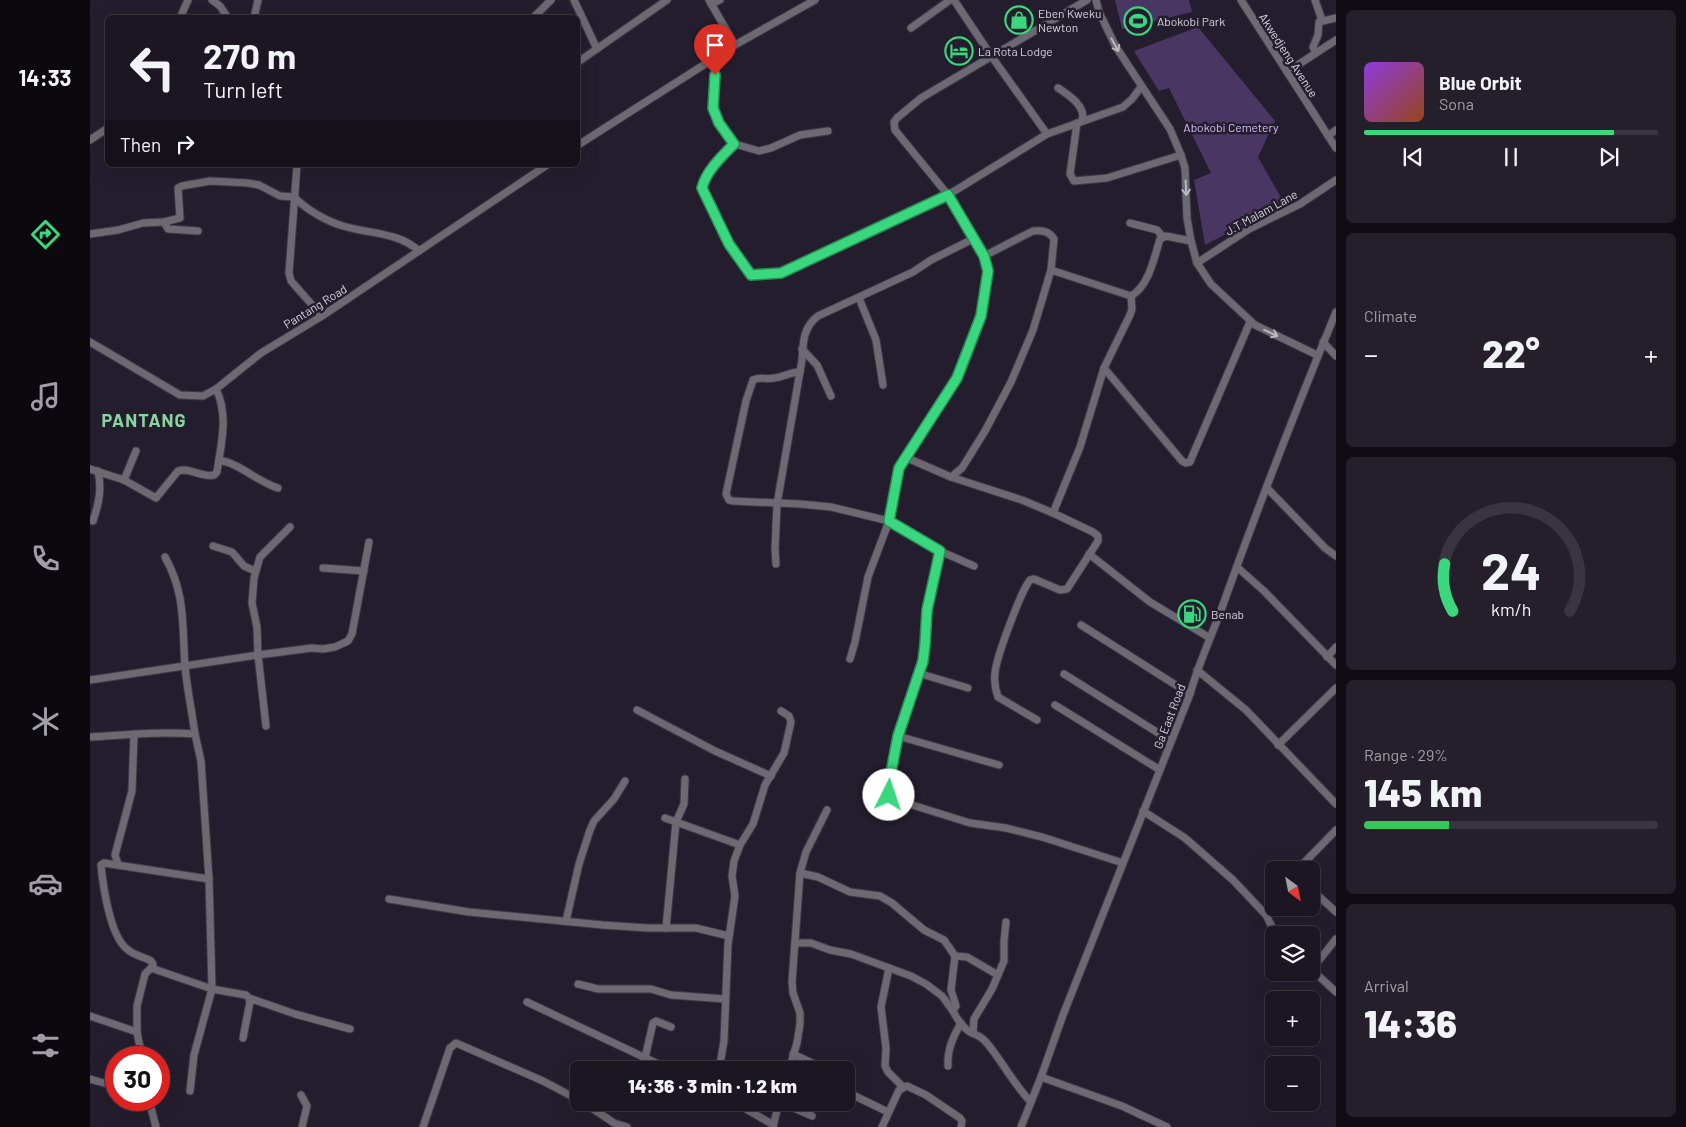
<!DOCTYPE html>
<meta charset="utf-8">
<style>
:root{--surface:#1b1622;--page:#241f2a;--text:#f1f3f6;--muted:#a09fa5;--line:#393540;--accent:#3ad77f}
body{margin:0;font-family:Barlow,sans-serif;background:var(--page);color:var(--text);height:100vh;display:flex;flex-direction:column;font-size:19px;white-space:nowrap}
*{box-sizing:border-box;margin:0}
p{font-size:16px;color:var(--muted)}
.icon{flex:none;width:28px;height:28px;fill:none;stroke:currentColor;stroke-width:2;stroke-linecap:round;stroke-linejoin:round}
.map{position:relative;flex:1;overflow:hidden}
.drawer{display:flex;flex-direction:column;gap:10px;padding:10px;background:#0f0c13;width:350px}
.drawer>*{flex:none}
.hud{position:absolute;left:15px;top:15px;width:475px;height:152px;border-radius:8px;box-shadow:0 5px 20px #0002,0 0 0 1px var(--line);background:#1b1622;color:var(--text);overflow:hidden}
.needle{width:32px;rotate:148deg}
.fabs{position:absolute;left:1175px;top:861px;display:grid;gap:10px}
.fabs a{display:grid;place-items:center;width:55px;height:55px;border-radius:8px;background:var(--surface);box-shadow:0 5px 20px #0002,0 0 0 1px var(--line);font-size:25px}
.speed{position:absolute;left:15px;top:1046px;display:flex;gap:10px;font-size:25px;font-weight:700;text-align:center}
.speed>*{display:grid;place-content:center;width:65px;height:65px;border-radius:50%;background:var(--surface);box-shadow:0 5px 20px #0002,0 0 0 1px var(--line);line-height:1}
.speed .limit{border:8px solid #d22;background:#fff;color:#111}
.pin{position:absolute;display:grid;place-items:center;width:42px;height:42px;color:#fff;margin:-51px -21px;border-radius:50% 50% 50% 0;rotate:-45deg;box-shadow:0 0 5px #0007}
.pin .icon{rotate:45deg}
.me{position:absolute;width:55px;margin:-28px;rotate:4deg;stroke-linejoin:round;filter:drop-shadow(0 0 4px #0008)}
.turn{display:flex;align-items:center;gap:18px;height:105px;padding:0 15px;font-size:22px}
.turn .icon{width:65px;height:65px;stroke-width:2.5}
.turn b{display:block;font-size:35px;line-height:42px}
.then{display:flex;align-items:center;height:48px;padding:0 15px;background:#0003;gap:10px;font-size:19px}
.big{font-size:38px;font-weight:800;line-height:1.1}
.drawer .widget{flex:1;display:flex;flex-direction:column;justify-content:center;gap:8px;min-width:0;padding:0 18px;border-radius:8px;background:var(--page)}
.drawer .dial{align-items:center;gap:0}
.dial svg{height:130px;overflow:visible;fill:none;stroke:var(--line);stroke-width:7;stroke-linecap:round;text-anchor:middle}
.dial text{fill:var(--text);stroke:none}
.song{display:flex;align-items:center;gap:15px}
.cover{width:60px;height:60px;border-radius:8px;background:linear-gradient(135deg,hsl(270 70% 55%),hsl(20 70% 35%))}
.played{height:5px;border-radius:2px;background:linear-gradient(90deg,var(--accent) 85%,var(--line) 85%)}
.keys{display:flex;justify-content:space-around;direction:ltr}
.heat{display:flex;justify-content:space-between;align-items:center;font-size:28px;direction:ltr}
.charge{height:8px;border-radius:4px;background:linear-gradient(90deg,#34c759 29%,var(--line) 0)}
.trip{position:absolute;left:480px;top:1061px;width:285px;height:50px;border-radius:8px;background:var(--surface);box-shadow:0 5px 20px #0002,0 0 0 1px var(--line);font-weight:800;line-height:50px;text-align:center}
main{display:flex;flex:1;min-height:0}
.dock{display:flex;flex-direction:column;width:90px;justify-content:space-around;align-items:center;background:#0b090e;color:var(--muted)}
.dock .icon{width:35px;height:35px}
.dock .current{color:var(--accent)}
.dock b{font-size:22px;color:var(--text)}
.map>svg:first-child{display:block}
.green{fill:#4a3662}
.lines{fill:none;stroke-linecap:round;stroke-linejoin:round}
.minor-casing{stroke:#403a49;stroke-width:9}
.minor{stroke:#6d6972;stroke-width:7}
.oneway{stroke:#bcb8c2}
.route-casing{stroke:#268c53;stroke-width:12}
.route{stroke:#3ad77f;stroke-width:9}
.labels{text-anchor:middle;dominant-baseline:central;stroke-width:5;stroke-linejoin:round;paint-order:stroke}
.poi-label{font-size:12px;fill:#d6d2dd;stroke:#241d2d;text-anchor:start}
.street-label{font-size:12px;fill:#d6d2dd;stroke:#241d2d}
.park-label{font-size:12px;fill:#d7bcfd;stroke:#241d2d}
.district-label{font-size:18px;font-weight:bold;letter-spacing:1px;fill:#8cd3a2;stroke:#241d2d}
</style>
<main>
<nav class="dock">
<b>14:33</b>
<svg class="icon current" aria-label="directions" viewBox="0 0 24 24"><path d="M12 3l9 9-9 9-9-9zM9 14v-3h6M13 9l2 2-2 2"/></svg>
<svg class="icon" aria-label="music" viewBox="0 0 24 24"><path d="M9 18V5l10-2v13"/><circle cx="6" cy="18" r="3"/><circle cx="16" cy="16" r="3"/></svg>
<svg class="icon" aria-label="phone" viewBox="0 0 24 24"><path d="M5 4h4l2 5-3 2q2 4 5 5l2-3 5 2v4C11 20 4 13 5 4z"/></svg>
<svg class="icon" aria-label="climate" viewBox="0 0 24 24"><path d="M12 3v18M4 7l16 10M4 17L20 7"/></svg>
<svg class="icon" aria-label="car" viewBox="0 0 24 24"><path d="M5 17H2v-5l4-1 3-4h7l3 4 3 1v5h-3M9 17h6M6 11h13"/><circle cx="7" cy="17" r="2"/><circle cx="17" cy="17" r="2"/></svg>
<svg class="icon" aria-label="filters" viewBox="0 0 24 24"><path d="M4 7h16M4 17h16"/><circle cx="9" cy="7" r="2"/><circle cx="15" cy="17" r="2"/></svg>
</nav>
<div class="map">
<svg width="1246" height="1127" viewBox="0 0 1246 1127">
<rect width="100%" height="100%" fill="#241d2d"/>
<!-- green -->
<g class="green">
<polygon points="1025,0 1099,0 1102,12 1032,29"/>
<polygon points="1108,27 1185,121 1168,157 1194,203 1115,245 1104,180 1121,173 1079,88 1069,91 1044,51"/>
</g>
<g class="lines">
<!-- minor casing -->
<g class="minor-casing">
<g id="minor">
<polyline points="122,0 130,6 138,18"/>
<polyline points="484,0 507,49"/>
<polyline points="619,0 645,45"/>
<polyline points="864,0 902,57 957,134"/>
<polyline points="1006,0 1009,12 1026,47 1080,129 1091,155 1095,168 1097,218 1101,241 1107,263 1121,284 1165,325 1227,355"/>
<polyline points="1151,0 1246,148"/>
<polyline points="1225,0 1232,20"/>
<polyline points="621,4 630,0"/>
<polyline points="90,18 98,0"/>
<polyline points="164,18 168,0"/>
<polyline points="443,18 461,0"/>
<polyline points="821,28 860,0"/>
<polyline points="1226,53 1223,47 1228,35 1229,22 1246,18"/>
<polyline points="626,58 623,108 629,123 645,144 669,151 681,148 710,135 738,131"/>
<polyline points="488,62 577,0"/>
<polyline points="1197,72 1246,40"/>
<path d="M968,88C979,95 997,107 992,121"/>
<polyline points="987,123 980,174 984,181 1017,178 1091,155"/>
<polyline points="1238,136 1246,130"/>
<polyline points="0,140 18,128"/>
<path d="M645,144C634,154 609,177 614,193L639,244L661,275L691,273L858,195L957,134L1033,107L1042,99L1051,87"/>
<polyline points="488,145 645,45 725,0"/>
<polyline points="207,165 199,273 201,281 232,316"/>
<polyline points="74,222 78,229 108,231"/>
<polyline points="1040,223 1067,230 1073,237"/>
<path d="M0,234L28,230L53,223L74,222L90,218L88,188L92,186L120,181L158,183L169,185L190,196L204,197C217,210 236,221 253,226C279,234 309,232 329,251"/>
<polyline points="1107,263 1159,229 1210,204 1246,180"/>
<polyline points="961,270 1041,296"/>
<polyline points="769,298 786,340 793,385"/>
<polyline points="0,342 90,395 113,396 126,389 171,353 232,316 457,165"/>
<polyline points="1233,342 1246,356"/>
<polyline points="712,349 727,365 741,396"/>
<polyline points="1014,368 1092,461 1096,463 1100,462 1102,457 1160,322"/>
<path d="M710,372C700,372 694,377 684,378C676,380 671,376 663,380L656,401L636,494L639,500L643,501L710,504L741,507L799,521L850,551L884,566"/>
<path d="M815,457L861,477L932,500L963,513L1003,532L1008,536V541L977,589L970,590L944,579L940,580C931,591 906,658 905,673C904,681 905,689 908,697L947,720"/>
<path d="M129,460C151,464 166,481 188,488"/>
<path d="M0,469L34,480L66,498L88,471C101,467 111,478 124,475L127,472C131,445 139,415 126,389"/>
<path d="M861,477L872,468L895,431L921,382L943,330L961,270L964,239C959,231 952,230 943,231L894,256"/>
<polyline points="34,480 46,451"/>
<polyline points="1177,488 1235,548 1246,556"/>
<path d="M963,513L990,447L1014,368L1040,315L1042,309L1041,296C1059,286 1064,258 1070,239L1076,236L1101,241"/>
<path d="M3,521C9,503 12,489 8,471"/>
<polyline points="123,546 142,552 154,566 165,571"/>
<polyline points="850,551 837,610 835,644 833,661 808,736 798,788 799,795 803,799 880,823 916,828 952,837 1033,863"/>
<polyline points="999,554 1060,602 1120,638"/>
<path d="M75,557C96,594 92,626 95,666C97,689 102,712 105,734"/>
<path d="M686,564L685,549L687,504L712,360C713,343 713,327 728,316L823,272L841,260L885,238"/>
<polyline points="1147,567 1174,591 1246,665"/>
<polyline points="233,568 274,571"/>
<polyline points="991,625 1100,694"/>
<polyline points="1237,657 1246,647"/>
<polyline points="760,659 765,642 778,577 799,521 809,468 867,377 891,316 898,271 894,256 858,195 805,130 804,122 807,118 831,98 997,0"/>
<polyline points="1107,670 1156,710 1246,804"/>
<polyline points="828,673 878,688"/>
<polyline points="974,674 1081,741"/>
<polyline points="0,680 168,655 222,648 233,649 245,647 258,641 262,634 279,542"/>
<polyline points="965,705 1070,770"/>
<polyline points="547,710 625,751 681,776"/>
<polyline points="176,726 168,655 167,627 162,603 164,578 170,557 200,527"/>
<polyline points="808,736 909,765"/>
<path d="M0,737C35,735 70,731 105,734L111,761L119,879L122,989L104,1055L100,1091"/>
<polyline points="1188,745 1246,688"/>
<polyline points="595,779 594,804 586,822 576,928 606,928 639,936"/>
<polyline points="1053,811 1095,838 1143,880 1176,915 1186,935"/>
<polyline points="575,818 650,845"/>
<polyline points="28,864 25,855 42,791 44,734"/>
<polyline points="1210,867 1246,830"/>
<path d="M710,873L728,877L760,892L790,896L802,903L834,930L854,940L865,956L861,990L866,1006L863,1011C867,1019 872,1027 880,1032C886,1035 891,1036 896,1042C912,1061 923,1083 940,1101"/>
<polyline points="1221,889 1246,912"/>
<polyline points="299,899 379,912 513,925 558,928 576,928"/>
<polyline points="476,921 489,864 500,830 504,821 524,799 535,781"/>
<polyline points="705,943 721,943 740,950 761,954 821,976 836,984 852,996 863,1011"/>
<polyline points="865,956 877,957 908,975"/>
<polyline points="1230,959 1246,939"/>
<polyline points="61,968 122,989 156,995 159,998 205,1014 260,1029"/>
<polyline points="799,968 791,1007 796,1048 795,1066 798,1072 813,1087"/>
<polyline points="1221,969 1246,992"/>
<polyline points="488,984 508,989 561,989 581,995 635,999"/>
<polyline points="437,1002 581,1070"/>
<polyline points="0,1016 47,1032"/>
<polyline points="883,1033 884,1019 902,989 914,961 914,941 916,922"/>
<polyline points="153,1038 160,1002 159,998"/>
<polyline points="703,1054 737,1070"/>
<path d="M52,1058L47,1032V1006L55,974L61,968L63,964L61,961C54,957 43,955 37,949C20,936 13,886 11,865L14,863L119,879"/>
<polyline points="555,1058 563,1023 566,1021 581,1027"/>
<path d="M858,1066C857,1050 863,1037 871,1023"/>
<polyline points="629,1070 634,1041 638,944 645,896 642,876 644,861 650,845 663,824 675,785 694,753 701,722 699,716 691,711"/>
<polyline points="699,1070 707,1043 710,1024 710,1013 703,993 702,982 710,873 716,852 737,810"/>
<polyline points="951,1077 1032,1106 1077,1127"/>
<polyline points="0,1079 14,1083 26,1082"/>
<polyline points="756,1090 765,1096 798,1112"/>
<polyline points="211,1095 217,1106 212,1127"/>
<polyline points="59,1100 66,1127"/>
<polyline points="493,1102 524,1123 537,1127"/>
<polyline points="644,1102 682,1124"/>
<polyline points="690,1102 722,1116"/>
<polyline points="333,1127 360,1048 366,1043 453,1081 489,1100"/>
<polyline points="683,1127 689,1102"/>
<polyline points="792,1127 809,1090 817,1086 836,1095 870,1118 872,1121 871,1127"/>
<path d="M931,1127L951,1077L973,1015L1100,694C1109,662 1123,633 1134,602C1169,504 1207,407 1246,312"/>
</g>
</g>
<!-- minor -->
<use href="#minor" class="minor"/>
</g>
<!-- one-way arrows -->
<defs><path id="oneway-shaft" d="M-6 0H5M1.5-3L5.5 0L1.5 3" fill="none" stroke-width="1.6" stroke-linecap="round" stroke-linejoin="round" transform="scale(1.25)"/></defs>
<g class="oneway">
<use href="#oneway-shaft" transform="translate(1025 45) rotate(61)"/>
<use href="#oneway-shaft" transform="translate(1096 188) rotate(87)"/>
<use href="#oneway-shaft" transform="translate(1181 333) rotate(25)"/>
</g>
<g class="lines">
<!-- route casing -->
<g class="route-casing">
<path id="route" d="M625,75L623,108L629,123L644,144C632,156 616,171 612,188L639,244L661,275L691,273L858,195L894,256L898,271L891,316L867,378L809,468L799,521L850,551L837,610L835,644L833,661L808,736L798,788L799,795"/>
</g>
<!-- route -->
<use href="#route" class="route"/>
</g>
<!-- icons -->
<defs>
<g id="shop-ring" transform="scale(1.4375)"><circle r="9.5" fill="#241d2d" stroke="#3ad77f" stroke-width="1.5"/><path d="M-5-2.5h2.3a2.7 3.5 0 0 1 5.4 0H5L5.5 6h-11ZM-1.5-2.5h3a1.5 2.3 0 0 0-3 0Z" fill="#3ad77f"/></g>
<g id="stadium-ring" transform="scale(1.4375)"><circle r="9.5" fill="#241d2d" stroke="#3ad77f" stroke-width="1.5"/><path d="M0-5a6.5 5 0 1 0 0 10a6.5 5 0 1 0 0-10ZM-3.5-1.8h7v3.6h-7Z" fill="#3ad77f"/></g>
<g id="hotel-ring" transform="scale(1.4375)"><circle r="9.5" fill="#241d2d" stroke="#3ad77f" stroke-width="1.5"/><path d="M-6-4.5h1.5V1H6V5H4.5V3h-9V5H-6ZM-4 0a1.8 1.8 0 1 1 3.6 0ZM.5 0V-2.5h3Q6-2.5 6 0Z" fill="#3ad77f"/></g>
<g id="fuel-ring" transform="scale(1.4375)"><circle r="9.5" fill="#241d2d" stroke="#3ad77f" stroke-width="1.5"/><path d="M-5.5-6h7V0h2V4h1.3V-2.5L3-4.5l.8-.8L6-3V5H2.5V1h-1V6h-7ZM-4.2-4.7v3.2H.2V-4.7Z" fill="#3ad77f"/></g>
</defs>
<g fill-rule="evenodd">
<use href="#shop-ring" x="929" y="20"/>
<use href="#stadium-ring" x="1048" y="21"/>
<use href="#hotel-ring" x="869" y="51"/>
<use href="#fuel-ring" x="1102" y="614"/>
</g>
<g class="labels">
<!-- poi labels -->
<g class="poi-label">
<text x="948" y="13">Eben Kweku<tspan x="948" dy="14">Newton</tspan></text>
<text x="1067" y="21">Abokobi Park</text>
<text x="888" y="51">La Rota Lodge</text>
<text x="1121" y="614">Benab</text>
</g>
<!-- street labels -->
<g class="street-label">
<text transform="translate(1199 55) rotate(57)">Akwedjeng Avenue</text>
<text transform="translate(1171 212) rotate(-29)">J.T Malam Lane</text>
<text transform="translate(225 306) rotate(-32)">Pantang Road</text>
<text transform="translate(1079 716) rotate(-69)">Ga East Road</text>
</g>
<!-- park labels -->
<g class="park-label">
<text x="1141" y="127">Abokobi Cemetery</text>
</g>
<!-- district labels -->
<g class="district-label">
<text x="54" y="420">PANTANG</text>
</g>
</g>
</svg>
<div class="fabs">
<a><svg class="needle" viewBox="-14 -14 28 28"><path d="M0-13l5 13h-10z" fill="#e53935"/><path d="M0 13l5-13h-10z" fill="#a09fa5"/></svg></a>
<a><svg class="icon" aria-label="layers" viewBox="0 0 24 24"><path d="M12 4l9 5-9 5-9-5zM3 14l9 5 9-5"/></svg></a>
<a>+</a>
<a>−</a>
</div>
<div class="speed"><div class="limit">30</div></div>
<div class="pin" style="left:625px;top:75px;background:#d93025"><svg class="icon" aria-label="arrive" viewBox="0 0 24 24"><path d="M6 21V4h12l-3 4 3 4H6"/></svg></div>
<svg class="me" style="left:799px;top:795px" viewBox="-20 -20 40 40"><circle r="19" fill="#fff"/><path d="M0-13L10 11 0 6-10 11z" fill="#3ad77f"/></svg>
<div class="trip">14:36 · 3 min · 1.2 km</div>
<div class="hud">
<div class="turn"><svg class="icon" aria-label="left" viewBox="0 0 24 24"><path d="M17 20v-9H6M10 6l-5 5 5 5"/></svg><div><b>270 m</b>Turn left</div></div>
<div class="then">Then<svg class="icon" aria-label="right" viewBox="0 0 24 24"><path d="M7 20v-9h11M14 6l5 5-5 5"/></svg></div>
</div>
</div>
<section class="drawer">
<div class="widget">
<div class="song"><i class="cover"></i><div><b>Blue Orbit</b><p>Sona</p></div></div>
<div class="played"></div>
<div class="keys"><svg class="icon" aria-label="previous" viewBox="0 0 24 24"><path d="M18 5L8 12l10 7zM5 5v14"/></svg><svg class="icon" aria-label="pause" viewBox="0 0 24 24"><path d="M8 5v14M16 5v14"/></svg><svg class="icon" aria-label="next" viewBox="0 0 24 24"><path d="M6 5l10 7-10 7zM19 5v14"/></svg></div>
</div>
<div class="widget"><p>Climate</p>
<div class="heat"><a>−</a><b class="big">22°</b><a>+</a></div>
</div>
<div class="widget dial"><svg viewBox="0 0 100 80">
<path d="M14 69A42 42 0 1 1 86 69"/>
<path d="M14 69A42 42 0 0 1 9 40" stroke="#3ad77f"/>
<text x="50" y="56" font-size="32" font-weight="700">24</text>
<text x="50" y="72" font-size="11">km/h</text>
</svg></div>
<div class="widget"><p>Range · 29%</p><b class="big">145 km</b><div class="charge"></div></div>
<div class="widget"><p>Arrival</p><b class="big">14:36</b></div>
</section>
</main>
